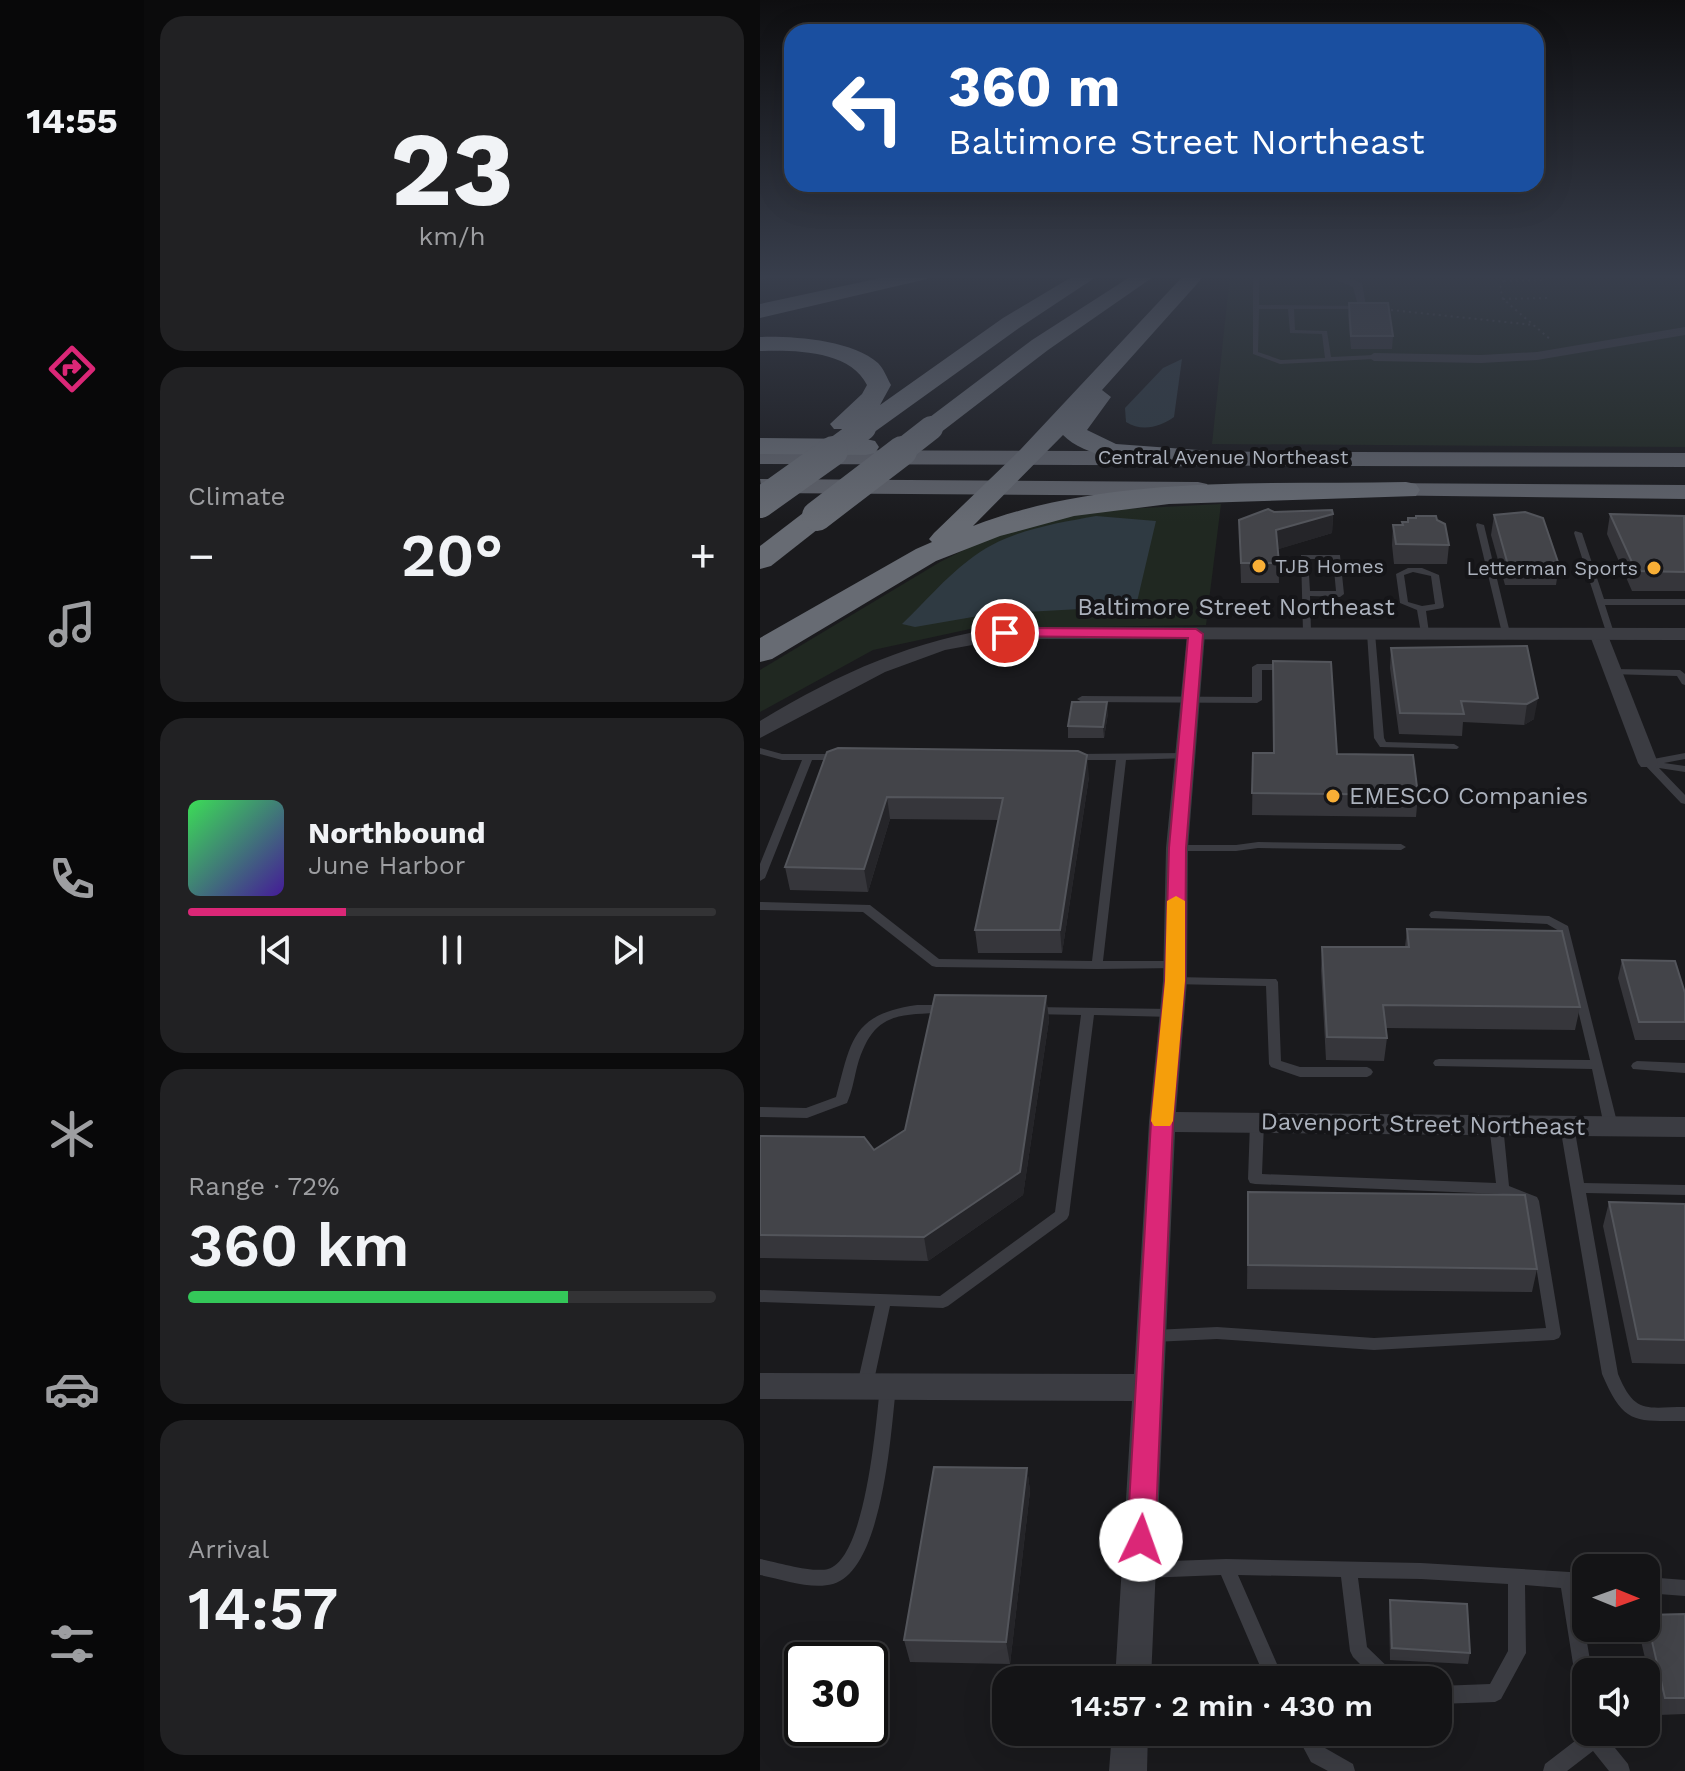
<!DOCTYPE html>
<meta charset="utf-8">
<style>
:root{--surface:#141416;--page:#212123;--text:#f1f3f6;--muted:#9d9ea1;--line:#333335;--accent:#db2777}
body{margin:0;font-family:"Work Sans",sans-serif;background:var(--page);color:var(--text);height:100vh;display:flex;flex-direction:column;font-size:30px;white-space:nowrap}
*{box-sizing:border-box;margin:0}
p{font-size:26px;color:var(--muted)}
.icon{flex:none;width:44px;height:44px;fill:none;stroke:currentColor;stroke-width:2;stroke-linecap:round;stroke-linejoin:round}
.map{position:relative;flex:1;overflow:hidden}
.details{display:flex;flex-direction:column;gap:16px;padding:16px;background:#0b0b0c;width:616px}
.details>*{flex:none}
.hud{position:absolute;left:24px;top:24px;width:760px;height:168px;border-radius:24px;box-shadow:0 8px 32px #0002,0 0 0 2px var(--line);background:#1a4fa0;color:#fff;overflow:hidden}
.needle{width:52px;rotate:91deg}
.fabs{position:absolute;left:812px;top:1554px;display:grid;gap:16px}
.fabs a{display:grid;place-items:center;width:88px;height:88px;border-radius:16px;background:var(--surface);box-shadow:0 8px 32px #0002,0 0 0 2px var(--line);font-size:40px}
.speed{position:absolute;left:24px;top:1642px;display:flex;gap:16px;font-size:40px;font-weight:700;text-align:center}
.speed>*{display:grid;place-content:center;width:104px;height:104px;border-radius:50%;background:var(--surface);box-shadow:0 8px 32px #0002,0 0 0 2px var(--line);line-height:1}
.speed .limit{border:4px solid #111;border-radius:12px;background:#fff;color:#111}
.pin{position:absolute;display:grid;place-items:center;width:68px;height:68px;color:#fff;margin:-34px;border:4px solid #fff;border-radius:50%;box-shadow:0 2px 8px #0007}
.me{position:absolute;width:88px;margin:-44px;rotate:3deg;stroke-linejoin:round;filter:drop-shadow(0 0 6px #0008)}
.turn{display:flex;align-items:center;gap:28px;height:168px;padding:0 32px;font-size:36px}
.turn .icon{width:104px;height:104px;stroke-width:2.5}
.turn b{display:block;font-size:56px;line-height:68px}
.big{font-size:60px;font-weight:600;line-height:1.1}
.details .tile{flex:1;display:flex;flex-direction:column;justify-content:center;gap:12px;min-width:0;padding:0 28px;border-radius:24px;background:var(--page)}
.details .dial{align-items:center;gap:0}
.dial b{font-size:104px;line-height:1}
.song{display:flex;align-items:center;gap:24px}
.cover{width:96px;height:96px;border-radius:12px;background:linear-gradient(135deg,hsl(130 70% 55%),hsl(260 70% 35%))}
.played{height:8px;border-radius:4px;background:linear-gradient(90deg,var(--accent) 30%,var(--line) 30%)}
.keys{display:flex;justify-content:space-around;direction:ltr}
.heat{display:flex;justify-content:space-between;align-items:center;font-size:44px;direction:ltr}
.charge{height:12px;border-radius:6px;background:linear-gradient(90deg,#34c759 72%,var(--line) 0)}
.trip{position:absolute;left:232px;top:1666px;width:460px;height:80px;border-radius:24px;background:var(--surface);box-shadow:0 8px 32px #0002,0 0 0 2px var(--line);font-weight:600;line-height:80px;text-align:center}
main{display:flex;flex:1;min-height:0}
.tabs{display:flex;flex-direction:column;width:144px;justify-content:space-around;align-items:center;background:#080809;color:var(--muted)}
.tabs .icon{width:56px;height:56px}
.tabs .current{color:var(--accent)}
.tabs b{font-size:36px;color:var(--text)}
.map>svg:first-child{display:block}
.green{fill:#202821}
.water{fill:#2f3a42}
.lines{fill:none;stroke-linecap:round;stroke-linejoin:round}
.path{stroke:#414349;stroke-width:2;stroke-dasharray:2 4;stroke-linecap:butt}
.service{fill:#3b3c42;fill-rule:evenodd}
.minor{fill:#3b3c42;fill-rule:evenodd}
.tertiary{fill:#3b3c42;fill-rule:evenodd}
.trunk{fill:#5f626a;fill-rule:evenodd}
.motorway{fill:#676b73;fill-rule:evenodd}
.motorway-bridge-far1{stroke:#676b73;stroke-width:24}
.motorway-bridge{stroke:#676b73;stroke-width:30}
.wall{fill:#36363b}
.shaded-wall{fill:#252529}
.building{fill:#434449;stroke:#53555b;stroke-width:2}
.route{fill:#db2777;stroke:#8e194d;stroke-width:2}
.slow{fill:#f59e0b}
.poi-dot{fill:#f9af36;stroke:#151518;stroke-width:3}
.labels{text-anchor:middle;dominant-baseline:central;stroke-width:8;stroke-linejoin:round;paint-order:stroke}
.far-street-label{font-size:20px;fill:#acb2bd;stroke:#151518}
.far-poi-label{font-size:20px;fill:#acb2bd;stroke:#151518;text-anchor:start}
.street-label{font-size:24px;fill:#acb2bd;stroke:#151518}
.poi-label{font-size:24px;fill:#acb2bd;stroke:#151518;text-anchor:start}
</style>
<main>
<nav class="tabs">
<b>14:55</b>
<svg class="icon current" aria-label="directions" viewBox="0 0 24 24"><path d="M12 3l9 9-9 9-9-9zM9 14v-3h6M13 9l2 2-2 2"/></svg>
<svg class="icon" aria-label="music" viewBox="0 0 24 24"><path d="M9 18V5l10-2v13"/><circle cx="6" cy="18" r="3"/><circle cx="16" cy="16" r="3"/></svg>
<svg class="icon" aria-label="phone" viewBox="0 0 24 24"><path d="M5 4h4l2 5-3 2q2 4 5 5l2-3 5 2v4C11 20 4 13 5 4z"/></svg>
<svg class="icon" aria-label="climate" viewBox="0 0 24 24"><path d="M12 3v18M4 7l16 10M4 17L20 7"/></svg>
<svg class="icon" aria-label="car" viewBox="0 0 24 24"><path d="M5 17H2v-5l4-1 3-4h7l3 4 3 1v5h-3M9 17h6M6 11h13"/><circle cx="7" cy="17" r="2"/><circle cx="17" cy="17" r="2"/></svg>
<svg class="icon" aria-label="filters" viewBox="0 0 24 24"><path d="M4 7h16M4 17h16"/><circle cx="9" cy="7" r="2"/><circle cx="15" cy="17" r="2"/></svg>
</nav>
<section class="details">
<div class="tile dial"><b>23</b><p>km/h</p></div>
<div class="tile"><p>Climate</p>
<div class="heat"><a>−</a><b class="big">20°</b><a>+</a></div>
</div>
<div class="tile">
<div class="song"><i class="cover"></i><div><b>Northbound</b><p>June Harbor</p></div></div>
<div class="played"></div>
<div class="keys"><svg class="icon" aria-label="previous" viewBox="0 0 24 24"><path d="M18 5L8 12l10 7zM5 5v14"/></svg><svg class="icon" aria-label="pause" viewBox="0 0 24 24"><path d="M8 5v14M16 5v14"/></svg><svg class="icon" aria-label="next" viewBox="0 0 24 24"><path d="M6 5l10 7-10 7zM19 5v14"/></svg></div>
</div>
<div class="tile"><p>Range · 72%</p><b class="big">360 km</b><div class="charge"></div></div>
<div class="tile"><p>Arrival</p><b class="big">14:57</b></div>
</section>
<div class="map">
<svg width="925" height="1771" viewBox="0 0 925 1771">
<rect width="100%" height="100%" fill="#1a1a1d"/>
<!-- green -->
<g class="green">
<polygon points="470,275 925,275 925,447 452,444"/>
<polygon points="461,504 446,625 210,629 113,650 0,712 0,670 180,562 232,536 292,519 344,510"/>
</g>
<!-- water -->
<g class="water">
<path d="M422,359L414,417C400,427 382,432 366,422L365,408L403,368Z"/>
<path d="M336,516L396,521L376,606L230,614L155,627L142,624C164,603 185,578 209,560C245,531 292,524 336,516Z"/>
</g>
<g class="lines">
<!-- path -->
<g class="path">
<polyline points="746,275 740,288 743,299 791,340"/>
<polyline points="744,281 786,280"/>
<polyline points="743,299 787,298"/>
<polyline points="631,310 774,325"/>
</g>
<!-- service -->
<g class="service">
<polygon points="8,275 16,275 0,280 0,276"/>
<path d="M493,275H499V305L603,306V308L601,309H534L535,330L567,331L571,357L614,355L617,357L614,359L520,364L493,354ZM499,309H528L530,333L562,334L565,358L521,360L498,352Z"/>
<polygon points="717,523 724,525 750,633 749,635 743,635 742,633 716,525"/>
<polygon points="815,531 822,533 844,599 925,599 925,605 845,605 854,633 853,635 847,635 814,533"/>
<path d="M541,555H580L584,594L580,597L550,596L551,632L547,635L543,632ZM548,559H573L576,591H550Z"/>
<path d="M648,568H662L679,575L684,606L683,608L666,611L669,633L668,635H662L661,633L657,610L640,603L636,574ZM653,572L671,576L675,604L662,606L648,602L644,575Z"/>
<polygon points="611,630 615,633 624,738 626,742 694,744 699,747 697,749 620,747 614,738 607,633"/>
<polygon points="497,664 524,664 529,667 524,670 502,670 502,700 497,703 322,702 317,699 322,696 492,697 492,667"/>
<polygon points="853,669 920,670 925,674 925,685 922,684 917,676 850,674 848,672"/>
<polygon points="0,748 22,754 77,754 82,757 77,760 52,760 5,878 0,881 0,864 42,760 22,760 0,754"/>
<polygon points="426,753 429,754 431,756 429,758 366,760 343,961 414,961 418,962 420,965 418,968 337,969 176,967 172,966 103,912 0,910 0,902 110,905 179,959 332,961 356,760 315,760 310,757 315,754"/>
<polygon points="925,753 925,759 904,763 925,766 925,772 899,768 925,795 925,804 921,803 883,763 888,760"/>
<polygon points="498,842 641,844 646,847 641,850 498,848 476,851 417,851 412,848 417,845 476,845"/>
<polygon points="675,911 789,916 808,926 858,1126 856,1129 851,1131 846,1129 844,1126 832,1069 675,1066 673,1063 675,1060 679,1059 830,1060 799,931 787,924 671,918 669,915 671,912"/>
<polygon points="415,977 516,979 518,982 521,1061 540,1067 607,1067 611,1069 613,1072 611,1075 607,1077 540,1077 511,1067 509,1064 506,986 411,984 409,981"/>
<path d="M157,1005H184L188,1006L190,1009L188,1012L184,1013C135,1014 112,1014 97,1067C94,1079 92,1092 87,1103L47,1118L0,1117V1107L46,1108L76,1097C91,1041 92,1014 157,1005Z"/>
<polygon points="273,1007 412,1009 416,1010 418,1013 416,1016 412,1017 334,1015 309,1215 307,1219 188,1306 183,1308 130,1306 113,1385 110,1390 105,1392 100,1390 97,1385 115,1306 0,1302 0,1290 180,1296 295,1212 321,1015 269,1014 267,1011 269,1008"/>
<polygon points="877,1061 925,1063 925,1073 873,1069 871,1066 873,1063"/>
<polygon points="497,1118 502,1120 504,1123 502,1174 736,1183 729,1125 731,1122 736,1120 741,1122 743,1125 749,1186 777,1197 779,1201 801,1334 799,1338 794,1340 614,1350 457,1339 393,1342 388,1340 386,1336 388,1332 393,1330 457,1327 614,1338 786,1328 766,1204 742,1194 495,1184 490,1183 488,1179 490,1123 492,1120"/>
<path d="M807,1121L812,1123L814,1126L824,1183L925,1185V1195L826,1193L858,1374C875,1415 886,1407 925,1407V1421C874,1421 864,1425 842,1374L800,1126L802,1123Z"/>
<path d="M128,1380L133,1382L136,1387C131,1431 123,1570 73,1584C51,1590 22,1579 0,1575V1559C16,1562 53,1573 68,1569C106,1558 116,1422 120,1387L123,1382Z"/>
<polygon points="466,1559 661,1563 826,1573 826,1589 818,1589 832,1672 826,1672 826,1698 820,1695 817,1689 801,1588 765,1585 766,1653 741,1699 735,1702 678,1704 678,1686 730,1684 748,1651 748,1584 661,1579 598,1578 607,1647 635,1674 638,1680 616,1680 593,1657 590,1651 581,1577 478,1575 524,1680 506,1680 461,1575 384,1578 378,1576 376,1570 378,1564 384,1562"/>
<polygon points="886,1577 925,1580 925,1596 886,1593"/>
<polygon points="826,1727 826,1732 842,1732 868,1764 870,1771 849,1771 833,1751 807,1771 783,1771 785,1764 824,1734"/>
<polygon points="535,1732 554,1732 565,1748 593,1764 595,1771 568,1771 551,1762"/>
</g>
<!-- minor -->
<g class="minor">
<polygon points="565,275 580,275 602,283 606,306 598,306 593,287"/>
<polygon points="925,327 925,335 777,360 721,363 614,361 608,357 614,353 721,355 777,352"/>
<polygon points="838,628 847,633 898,763 895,767 881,767 878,763 829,633"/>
<polygon points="436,629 445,634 428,848 427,981 416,1112 925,1117 925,1137 415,1132 391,1680 355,1680 372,1401 0,1399 0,1373 374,1374 389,1122 403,981 406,848 427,634"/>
<polygon points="352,1732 388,1732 387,1771 349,1771"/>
</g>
<!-- tertiary -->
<path class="tertiary" d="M245,627L925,628V640L245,639L185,650L125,672L0,738V721C77,674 155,639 245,627Z"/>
<!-- trunk -->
<g class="trunk">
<polygon points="0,450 925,453 925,467 0,464"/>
<polygon points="0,479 438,482 447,484 450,489 447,494 438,496 2,493"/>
<polygon points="610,483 925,485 925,499 601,495 598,490 601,485"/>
</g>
<!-- motorway -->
<g class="motorway">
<polygon points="134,275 170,275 167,279 0,318 0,304"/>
<path d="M315,275H339L259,328L113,433L104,436L92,429H74L70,424L102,394L107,385C90,350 34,350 0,351V337C33,336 92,340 118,363C124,369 127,378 131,385L120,405L243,318Z"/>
<polygon points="373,275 396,275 288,350 180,433 162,433 158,428 162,423 272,340"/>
<path d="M424,275H445L342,390L351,397L327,430L356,444L452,451L456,457L452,463C415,472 330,463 303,435L213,526C348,474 504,485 646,482L656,484L660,490L656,496L409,504L314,516L240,536L176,561L12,659L0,662V638L156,549L172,542L169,539L174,533L260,450Z"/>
<polygon points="0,438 106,439 115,441 119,447 115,453 106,455 0,454"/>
<polygon points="57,507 67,510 71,516 67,522 11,566 0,569 0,546 47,510"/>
</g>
<!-- motorway-bridge-far1 -->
<g class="motorway-bridge-far1">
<polyline points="70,453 104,428"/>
<polyline points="139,453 171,428"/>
</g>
<!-- motorway-bridge -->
<g class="motorway-bridge">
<polyline points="0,503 73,451"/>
<polyline points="57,516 142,451"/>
</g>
</g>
<!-- wall -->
<g class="wall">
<polygon points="589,303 633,336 632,349 591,349 588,315"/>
<polygon points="514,512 573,514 572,533 518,549 519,583 481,583 479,520"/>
<polygon points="850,514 925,518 925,591 872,591 847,534"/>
<polygon points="734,515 799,565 796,585 745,585 731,535"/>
<polygon points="648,518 677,520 689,545 687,564 634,564 632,545 633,525 642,525 642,522 647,522"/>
<polygon points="767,646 774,719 764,725 703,722 702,736 639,734 630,668 631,648"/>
<polygon points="513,661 577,754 658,795 656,817 492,815 493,753 513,753"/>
<polygon points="348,713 344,738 308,738 308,726"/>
<polygon points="67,752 329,777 302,953 218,953 215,930 239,820 130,819 108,892 30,890 25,867"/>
<polygon points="647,929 820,1007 815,1030 626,1028 627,1038 624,1061 566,1060 561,970 562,947 645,947"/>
<polygon points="862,960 925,993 925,1040 875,1040 858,978"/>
<polygon points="286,996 289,1020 263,1195 168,1261 0,1258 0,1136 114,1150 145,1130"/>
<polygon points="488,1192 777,1269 772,1292 487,1289"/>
<polygon points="849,1202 925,1204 925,1364 872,1363 843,1226"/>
<polygon points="267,1468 270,1491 250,1664 150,1662 144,1640"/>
<polygon points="630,1600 710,1653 708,1664 630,1660 629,1612"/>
<polygon points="925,1614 925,1714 898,1715 879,1632 880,1628 886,1628 886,1615"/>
</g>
<!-- shaded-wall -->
<g class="shaded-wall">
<polygon points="573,514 572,533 516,550 516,530"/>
<polygon points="778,698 774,719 764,725 767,704"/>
<polygon points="347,702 348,713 344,738 343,727"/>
<polygon points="327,755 329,777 302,953 300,930"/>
<polygon points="127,797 130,819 108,892 104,869"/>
<polygon points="286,996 289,1020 263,1195 168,1261 164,1237"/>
<polygon points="267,1468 270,1491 250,1664 246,1642"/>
</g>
<!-- building -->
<g class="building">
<polygon points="589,303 628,303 633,336 591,336"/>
<polygon points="508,509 514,512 572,510 573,514 516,530 519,563 481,563 479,520"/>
<polygon points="765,512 783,518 799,565 748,565 734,515"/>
<polygon points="850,514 924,516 925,572 876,571"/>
<polygon points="656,516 676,516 677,520 685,524 689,545 636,544 633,525 643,525 642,522 648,522 648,518 656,518"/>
<polygon points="767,646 778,698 767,704 701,701 704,714 640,713 631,648"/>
<polygon points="513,661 571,662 577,754 653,755 658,795 492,793 493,753 514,753"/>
<polygon points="312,702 347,702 343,727 308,726"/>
<polygon points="78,748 318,751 327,755 300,930 215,930 243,798 127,797 104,869 25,867 67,752"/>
<polygon points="647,929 802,931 820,1007 623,1005 627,1038 567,1037 562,947 649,947"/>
<polygon points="862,960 915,961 925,993 925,1022 879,1022"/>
<polygon points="175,995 286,996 260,1172 164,1237 0,1235 0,1136 104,1137 114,1150 145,1130"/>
<polygon points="488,1192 765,1195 777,1269 488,1265"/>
<polygon points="849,1202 925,1204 925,1340 878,1339"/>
<polygon points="174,1467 267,1468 246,1642 144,1640"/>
<polygon points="630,1600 707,1604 710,1653 632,1648"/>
<polygon points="925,1614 925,1698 905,1698 886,1615"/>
</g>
<!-- sky -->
<linearGradient id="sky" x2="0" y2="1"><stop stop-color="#0e0e10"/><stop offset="0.53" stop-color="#383e4c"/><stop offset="1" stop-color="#383e4c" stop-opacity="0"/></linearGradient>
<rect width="925" height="522" fill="url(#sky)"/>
<!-- route -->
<polygon class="route" points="245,628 436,629 443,634 426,848 425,981 413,1122 395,1540 391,1549 381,1553 371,1549 367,1540 391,1122 405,981 409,848 428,638 240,636 238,633"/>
<!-- slow -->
<polygon class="slow" points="416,896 425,901 425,981 413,1121 410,1126 394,1126 391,1121 405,981 407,901"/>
<!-- markers -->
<g class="poi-dot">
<circle cx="499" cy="566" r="8"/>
<circle cx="894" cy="568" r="8"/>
<circle cx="573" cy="796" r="8"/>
</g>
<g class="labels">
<!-- far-street labels -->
<g class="far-street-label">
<text x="463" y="457">Central Avenue Northeast</text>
</g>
<!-- far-poi labels -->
<g class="far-poi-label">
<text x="515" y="566">TJB Homes</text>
<text x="878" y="568" text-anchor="end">Letterman Sports</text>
</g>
<!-- street labels -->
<g class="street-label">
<text x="476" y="607">Baltimore Street Northeast</text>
<text transform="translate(663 1124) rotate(1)">Davenport Street Northeast</text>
</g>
<!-- poi labels -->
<g class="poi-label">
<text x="589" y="796">EMESCO Companies</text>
</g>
</g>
</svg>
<div class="fabs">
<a><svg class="needle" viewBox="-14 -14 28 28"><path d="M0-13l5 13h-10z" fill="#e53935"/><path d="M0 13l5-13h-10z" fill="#9d9ea1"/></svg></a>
<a><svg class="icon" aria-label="sound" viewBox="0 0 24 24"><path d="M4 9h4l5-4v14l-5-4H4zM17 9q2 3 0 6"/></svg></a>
</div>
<div class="speed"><div class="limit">30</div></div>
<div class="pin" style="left:245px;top:633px;background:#d93025"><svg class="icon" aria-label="arrive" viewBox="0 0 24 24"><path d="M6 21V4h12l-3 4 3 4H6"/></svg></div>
<svg class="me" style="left:381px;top:1540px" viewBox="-20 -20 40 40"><circle r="19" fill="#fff"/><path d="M0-13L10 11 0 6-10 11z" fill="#db2777"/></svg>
<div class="trip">14:57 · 2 min · 430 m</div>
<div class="hud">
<div class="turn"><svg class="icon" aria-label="left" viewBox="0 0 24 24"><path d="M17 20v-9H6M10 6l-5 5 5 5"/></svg><div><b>360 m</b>Baltimore Street Northeast</div></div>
</div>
</div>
</main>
